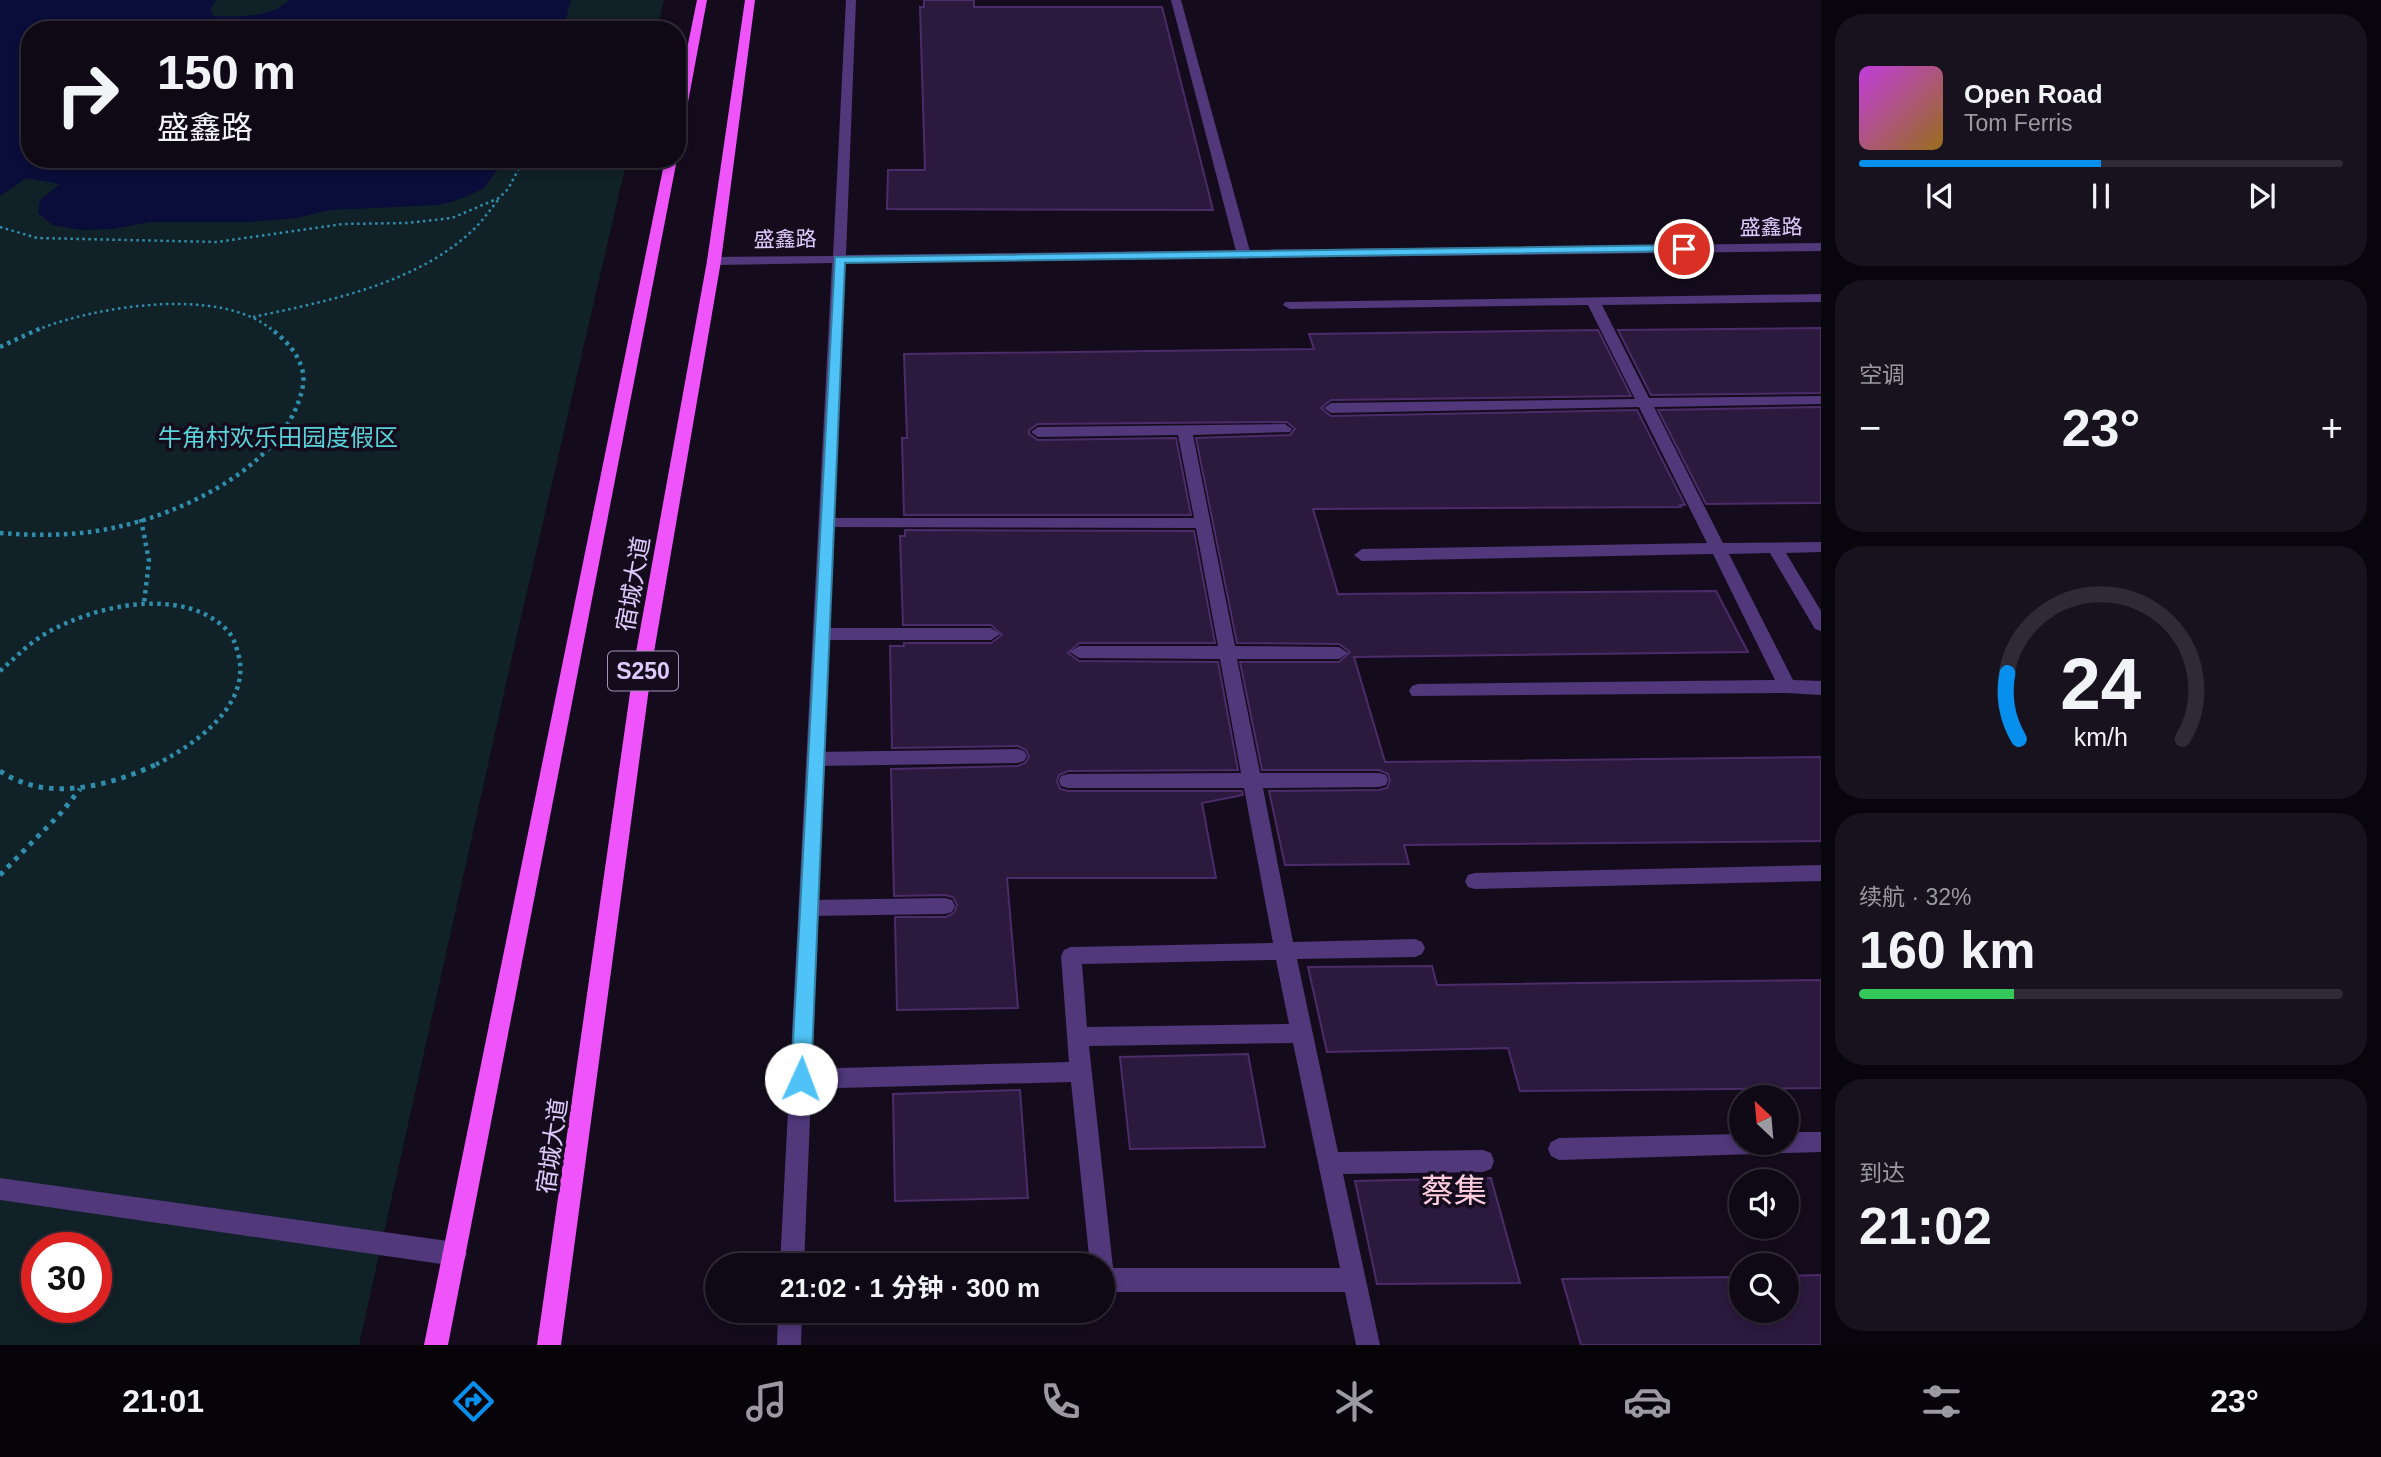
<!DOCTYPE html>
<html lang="zh">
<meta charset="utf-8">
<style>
:root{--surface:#0f0916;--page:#18121f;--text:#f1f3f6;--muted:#9b9aa1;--line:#2f2a35;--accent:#078fed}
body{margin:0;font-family:Helvetica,"Noto Sans SC",sans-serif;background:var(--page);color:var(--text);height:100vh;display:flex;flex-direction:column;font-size:26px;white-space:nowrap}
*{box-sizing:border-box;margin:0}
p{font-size:23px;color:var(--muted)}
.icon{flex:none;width:38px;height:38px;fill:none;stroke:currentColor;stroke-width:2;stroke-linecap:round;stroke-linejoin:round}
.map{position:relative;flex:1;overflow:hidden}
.sheet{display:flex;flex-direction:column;gap:14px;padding:14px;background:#08050c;width:560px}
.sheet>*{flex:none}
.top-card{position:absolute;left:21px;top:21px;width:665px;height:147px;border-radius:28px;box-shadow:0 4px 10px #0003,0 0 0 2px var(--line);background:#0f0916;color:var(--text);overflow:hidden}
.needle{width:46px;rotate:334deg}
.controls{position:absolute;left:1729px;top:1085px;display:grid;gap:14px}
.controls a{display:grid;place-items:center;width:70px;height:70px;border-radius:50%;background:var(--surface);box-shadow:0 4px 10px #0003,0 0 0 2px var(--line);font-size:35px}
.speed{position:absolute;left:21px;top:1232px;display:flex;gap:14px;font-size:35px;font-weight:700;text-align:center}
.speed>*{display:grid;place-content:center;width:91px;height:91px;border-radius:50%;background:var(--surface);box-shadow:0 4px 10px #0003,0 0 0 2px var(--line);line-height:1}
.speed .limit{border:10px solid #d22;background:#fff;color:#111}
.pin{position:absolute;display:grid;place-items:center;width:60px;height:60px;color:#fff;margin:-30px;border:4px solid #fff;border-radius:50%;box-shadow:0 2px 7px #0007}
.me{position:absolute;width:77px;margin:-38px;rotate:2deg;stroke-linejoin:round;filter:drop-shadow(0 0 5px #0008)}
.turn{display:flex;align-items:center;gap:24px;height:147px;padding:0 21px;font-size:32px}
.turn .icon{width:91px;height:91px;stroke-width:2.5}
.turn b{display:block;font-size:49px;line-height:60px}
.big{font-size:52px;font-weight:700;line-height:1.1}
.sheet .widget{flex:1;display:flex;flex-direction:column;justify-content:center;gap:10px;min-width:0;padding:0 24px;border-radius:28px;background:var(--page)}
.sheet .dial{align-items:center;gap:0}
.dial svg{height:182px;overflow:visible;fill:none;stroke:var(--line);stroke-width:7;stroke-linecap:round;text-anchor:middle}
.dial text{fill:var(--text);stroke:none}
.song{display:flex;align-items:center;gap:21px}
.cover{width:84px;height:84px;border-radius:10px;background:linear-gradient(135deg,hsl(290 70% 55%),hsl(40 70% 35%))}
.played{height:7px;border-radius:4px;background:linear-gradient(90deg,var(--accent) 50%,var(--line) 50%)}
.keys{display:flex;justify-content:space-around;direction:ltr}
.heat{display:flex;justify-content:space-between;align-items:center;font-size:38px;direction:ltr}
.charge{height:10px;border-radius:5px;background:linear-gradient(90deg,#34c759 32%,var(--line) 0)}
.trip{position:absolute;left:705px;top:1253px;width:410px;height:70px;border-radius:35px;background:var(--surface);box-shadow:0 4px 10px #0003,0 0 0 2px var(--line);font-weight:700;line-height:70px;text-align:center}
.tab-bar{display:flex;height:112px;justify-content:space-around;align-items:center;background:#060409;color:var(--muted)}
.tab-bar .icon{width:49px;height:49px}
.tab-bar .selected{color:var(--accent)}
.tab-bar b{font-size:32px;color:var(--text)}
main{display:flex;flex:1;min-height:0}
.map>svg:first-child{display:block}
.green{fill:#102127;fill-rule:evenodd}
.water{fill:#0a0d39}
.building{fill:#2c193e;stroke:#4b2c69;stroke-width:2}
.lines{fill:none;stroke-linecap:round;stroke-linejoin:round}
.path-far2{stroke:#308dab;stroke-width:2.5;stroke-dasharray:2.5 3.5;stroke-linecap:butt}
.path-far1{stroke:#308dab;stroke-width:4.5;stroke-dasharray:3.5 4.5;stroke-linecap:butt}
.path{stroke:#308dab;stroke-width:5;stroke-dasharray:4.5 6;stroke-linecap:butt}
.lane{fill:#50387b;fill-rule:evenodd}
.street{fill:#50387b;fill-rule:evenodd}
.primary{fill:#ef54fa;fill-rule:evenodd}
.route{fill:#4fc3f7;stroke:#337fa1;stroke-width:2}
.labels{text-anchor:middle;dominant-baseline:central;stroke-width:7;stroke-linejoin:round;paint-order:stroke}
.far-street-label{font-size:21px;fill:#e0cafd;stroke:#140c1d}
.shield{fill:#140c1d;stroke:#a391ba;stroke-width:2}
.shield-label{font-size:23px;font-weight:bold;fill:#e0cafd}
.park-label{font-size:24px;fill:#59d3da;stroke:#140c1d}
.street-label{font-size:24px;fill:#e0cafd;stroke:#140c1d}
.near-quarter-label{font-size:33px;fill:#feccdc;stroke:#140c1d}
</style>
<main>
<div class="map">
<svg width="1821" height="1345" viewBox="0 0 1821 1345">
<rect width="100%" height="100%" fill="#140c1d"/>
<!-- green -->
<path class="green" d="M0,0H664L657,30H30V159H627L516,639L359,1345H0ZM37,1248H96V1307H37Z"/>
<!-- water -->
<path class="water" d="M0,0H216L210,10L214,16C237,17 272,18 289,0H571L563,30H30V159H501L503,163L483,189L455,201L437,205L330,210L297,218L249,222H150L113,229L82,230L52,225L38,213L40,200L60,184L26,178L0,196Z"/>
<!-- building -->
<g class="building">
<polygon points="924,0 974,0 974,7 1162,7 1213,210 887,209 888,170 925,170 920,7 924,7"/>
<polygon points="1821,328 1821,393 1651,395 1618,330"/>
<polygon points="1598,330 1631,396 1331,400 1321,408 1331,416 1637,410 1685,505 1680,505 1681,507 1313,509 1338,594 1716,591 1748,652 1354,657 1385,762 1821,757 1821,841 1404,845 1409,864 1285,865 1269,791 1379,790 1387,788 1390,781 1388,774 1379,770 1262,770 1240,662 1339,662 1350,652 1339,644 1237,643 1196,438 1290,435 1295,429 1287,422 1038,424 1029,430 1029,434 1038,440 1176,438 1191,515 904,515 902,438 907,438 904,354 1314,349 1309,334"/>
<polygon points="1821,407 1821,503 1706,504 1658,410"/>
<polygon points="905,530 1194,531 1215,643 1079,643 1068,653 1079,661 1218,662 1238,770 1068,771 1059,775 1057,782 1060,789 1068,791 1242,791 1243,795 1202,803 1216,878 1007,878 1018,1008 897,1010 895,917 946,917 954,913 957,905 953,897 945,895 894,896 891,769 1018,766 1025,763 1029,757 1026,750 1018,746 892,748 890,646 904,646 904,643 991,643 1002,635 991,625 903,625 900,536 905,536"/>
<polygon points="1432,966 1437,985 1821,980 1821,1088 1520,1091 1508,1048 1327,1052 1308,967"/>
<polygon points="1248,1054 1265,1147 1130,1149 1120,1057"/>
<polygon points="1020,1090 1028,1198 895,1201 893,1094"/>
<polygon points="1491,1178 1520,1283 1377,1284 1355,1181"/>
<polygon points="1821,1275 1821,1345 1581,1345 1562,1279 1741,1277 1741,1311 1787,1311 1787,1276"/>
</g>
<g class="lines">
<!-- path-far2 -->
<g class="path-far2">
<polyline points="0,227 37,238 217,242 343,224 407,223 452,218 499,198 508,189 524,159"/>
<path d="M253,317C328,301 417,284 474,229C483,220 490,210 498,200"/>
<path d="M37,330C95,306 221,286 272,330"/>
</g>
<!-- path-far1 -->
<g class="path-far1">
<polyline points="0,347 41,328"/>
<polyline points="141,519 149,561 144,603"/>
<path d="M0,533C40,536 78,536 117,527C182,513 270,471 297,406C301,395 306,381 302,369C297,351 284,339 270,328"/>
<path d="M0,671C15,658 28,644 45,634C92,606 181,585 226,629C234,637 236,646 239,657C250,708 191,747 153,766"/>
</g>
<!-- path -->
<g class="path">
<path d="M0,771C47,803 109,786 157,764"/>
<polyline points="0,875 61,813 80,789"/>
</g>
<!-- lane -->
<g class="lane">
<polygon points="1171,0 1181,0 1251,255 1249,258 1244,259 1237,255"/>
<polygon points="1821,294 1821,302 1602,305 1649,398 1821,396 1821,404 1654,407 1723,543 1821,542 1821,552 1786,553 1821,611 1821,631 1815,629 1770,553 1729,554 1793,680 1821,681 1821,695 1787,693 1412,696 1409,691 1412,686 1418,684 1775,680 1713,554 1362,561 1354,555 1362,549 1707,543 1639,407 1331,413 1324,408 1331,403 1635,399 1588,305 1290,309 1283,305 1285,302"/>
<path d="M1285,424L1292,429L1290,432L1193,435L1235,646L1339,647L1348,653L1339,659H1237L1260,773H1379L1386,775L1388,780L1386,785L1379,787L1263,788L1293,942L1415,939L1422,942L1425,948L1422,954L1415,957L1297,959L1338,1152L1483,1150L1491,1153L1494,1161L1491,1169L1483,1172L1343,1174L1380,1345H1356L1345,1292H1102V1265H1090L1071,1082L801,1089L793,1086L790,1079L793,1072L801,1069L1069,1062L1061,956L1064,950L1071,947L1273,943L1244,788H1068L1061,786L1059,781L1061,776L1068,774L1241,773L1220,659L1079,658L1070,652L1079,646H1218L1196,528L827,527L821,526L819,522L821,518H1194L1178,435L1038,437L1031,432L1038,427ZM1276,960L1289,1024L1087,1027L1082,964ZM1293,1043L1340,1268H1113L1089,1046Z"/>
<polygon points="822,628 991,628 1000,634 991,640 822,640 813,634"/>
<polygon points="1018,749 1024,751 1027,756 1024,761 1018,763 816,766 809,764 807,759 809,754 816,752"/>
<polygon points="1821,865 1821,881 1475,889 1468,887 1465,881 1468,875 1475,873"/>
<polygon points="945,898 952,900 955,906 952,912 945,914 809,916 802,914 799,908 802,902 809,900"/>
<polygon points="1787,1132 1821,1132 1821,1152 1559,1160 1551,1156 1548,1149 1551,1142 1559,1138 1741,1134 1741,1143 1787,1143"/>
<polygon points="0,1178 455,1242 463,1246 467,1254 463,1262 455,1266 0,1200"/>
</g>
<!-- street -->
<g class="street">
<polygon points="846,0 856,0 846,255 1821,243 1821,251 845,263 804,1265 780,1265 832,263 714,265 707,261 714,257 833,256"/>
<polygon points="778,1311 802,1311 801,1345 777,1345"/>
</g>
<!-- primary -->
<g class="primary">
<polygon points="697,0 707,0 683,129 677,132 677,98"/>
<polygon points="745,0 755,0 721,261 653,658 561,1345 537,1345 635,658 707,261"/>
<polygon points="665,159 677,159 448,1345 424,1345"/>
</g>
</g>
<!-- route -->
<polygon class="route" points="1684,245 1690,249 1688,251 845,263 811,1079 808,1085 801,1088 794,1085 791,1079 835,257"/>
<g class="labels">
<!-- far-street labels -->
<g class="far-street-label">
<text transform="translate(1771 227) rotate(-1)">盛鑫路</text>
<text transform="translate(785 239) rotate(-1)">盛鑫路</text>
</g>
<!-- shield labels -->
<rect class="shield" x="608" y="651.5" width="70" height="39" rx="5"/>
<g class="shield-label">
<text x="643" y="671">S250</text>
</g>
<!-- park labels -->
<g class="park-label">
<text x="278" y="437">牛角村欢乐田园度假区</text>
</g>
<!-- street labels -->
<g class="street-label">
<text transform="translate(633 584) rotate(-80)">宿城大道</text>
<text transform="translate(552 1146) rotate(-82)">宿城大道</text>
</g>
<!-- near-quarter labels -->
<g class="near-quarter-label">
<text x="1454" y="1190">蔡集</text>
</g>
</g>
</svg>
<div class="controls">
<a><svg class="needle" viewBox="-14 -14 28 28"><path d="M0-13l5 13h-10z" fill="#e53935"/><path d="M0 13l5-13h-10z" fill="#9b9aa1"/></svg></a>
<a><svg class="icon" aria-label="sound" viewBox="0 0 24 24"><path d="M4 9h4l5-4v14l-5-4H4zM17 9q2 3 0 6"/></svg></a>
<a><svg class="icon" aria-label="search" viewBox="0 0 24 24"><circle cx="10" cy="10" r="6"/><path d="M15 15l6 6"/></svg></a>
</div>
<div class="speed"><div class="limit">30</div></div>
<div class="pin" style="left:1684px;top:249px;background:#d93025"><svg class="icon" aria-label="arrive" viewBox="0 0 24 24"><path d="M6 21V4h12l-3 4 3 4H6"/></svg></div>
<svg class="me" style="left:801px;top:1079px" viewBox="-20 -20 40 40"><circle r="19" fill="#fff"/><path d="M0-13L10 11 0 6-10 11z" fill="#4fc3f7"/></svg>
<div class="trip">21:02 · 1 分钟 · 300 m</div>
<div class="top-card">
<div class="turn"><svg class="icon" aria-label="right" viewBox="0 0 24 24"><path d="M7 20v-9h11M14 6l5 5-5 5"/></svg><div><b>150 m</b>盛鑫路</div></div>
</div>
</div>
<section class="sheet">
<div class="widget">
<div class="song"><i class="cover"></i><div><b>Open Road</b><p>Tom Ferris</p></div></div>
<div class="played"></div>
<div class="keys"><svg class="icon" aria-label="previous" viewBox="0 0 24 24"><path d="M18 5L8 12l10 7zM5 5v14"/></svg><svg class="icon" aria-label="pause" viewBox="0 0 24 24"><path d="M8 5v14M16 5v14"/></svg><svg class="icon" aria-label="next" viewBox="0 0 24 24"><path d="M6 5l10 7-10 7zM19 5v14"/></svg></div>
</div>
<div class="widget"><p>空调</p>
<div class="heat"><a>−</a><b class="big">23°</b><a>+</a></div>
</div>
<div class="widget dial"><svg viewBox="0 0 100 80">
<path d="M14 69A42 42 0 1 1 86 69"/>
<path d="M14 69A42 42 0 0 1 9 40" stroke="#078fed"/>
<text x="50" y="56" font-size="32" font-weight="700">24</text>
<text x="50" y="72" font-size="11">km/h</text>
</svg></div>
<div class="widget"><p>续航 · 32%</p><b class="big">160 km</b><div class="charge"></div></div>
<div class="widget"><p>到达</p><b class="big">21:02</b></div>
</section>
</main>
<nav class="tab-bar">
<b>21:01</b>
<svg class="icon selected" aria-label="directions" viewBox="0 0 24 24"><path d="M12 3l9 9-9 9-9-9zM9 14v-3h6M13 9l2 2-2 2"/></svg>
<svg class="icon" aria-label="music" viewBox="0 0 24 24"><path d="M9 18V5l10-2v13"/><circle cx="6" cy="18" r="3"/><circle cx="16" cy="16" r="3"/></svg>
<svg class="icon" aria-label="phone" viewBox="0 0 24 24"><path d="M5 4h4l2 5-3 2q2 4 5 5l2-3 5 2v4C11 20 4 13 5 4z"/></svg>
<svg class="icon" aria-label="climate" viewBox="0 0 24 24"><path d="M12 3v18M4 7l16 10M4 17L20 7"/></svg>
<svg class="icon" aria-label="car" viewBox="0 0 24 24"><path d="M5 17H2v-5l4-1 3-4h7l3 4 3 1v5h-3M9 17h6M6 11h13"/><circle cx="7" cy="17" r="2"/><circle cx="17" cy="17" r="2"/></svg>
<svg class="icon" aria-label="filters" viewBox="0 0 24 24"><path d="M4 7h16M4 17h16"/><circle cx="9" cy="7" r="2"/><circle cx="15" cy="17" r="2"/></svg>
<b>23°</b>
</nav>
